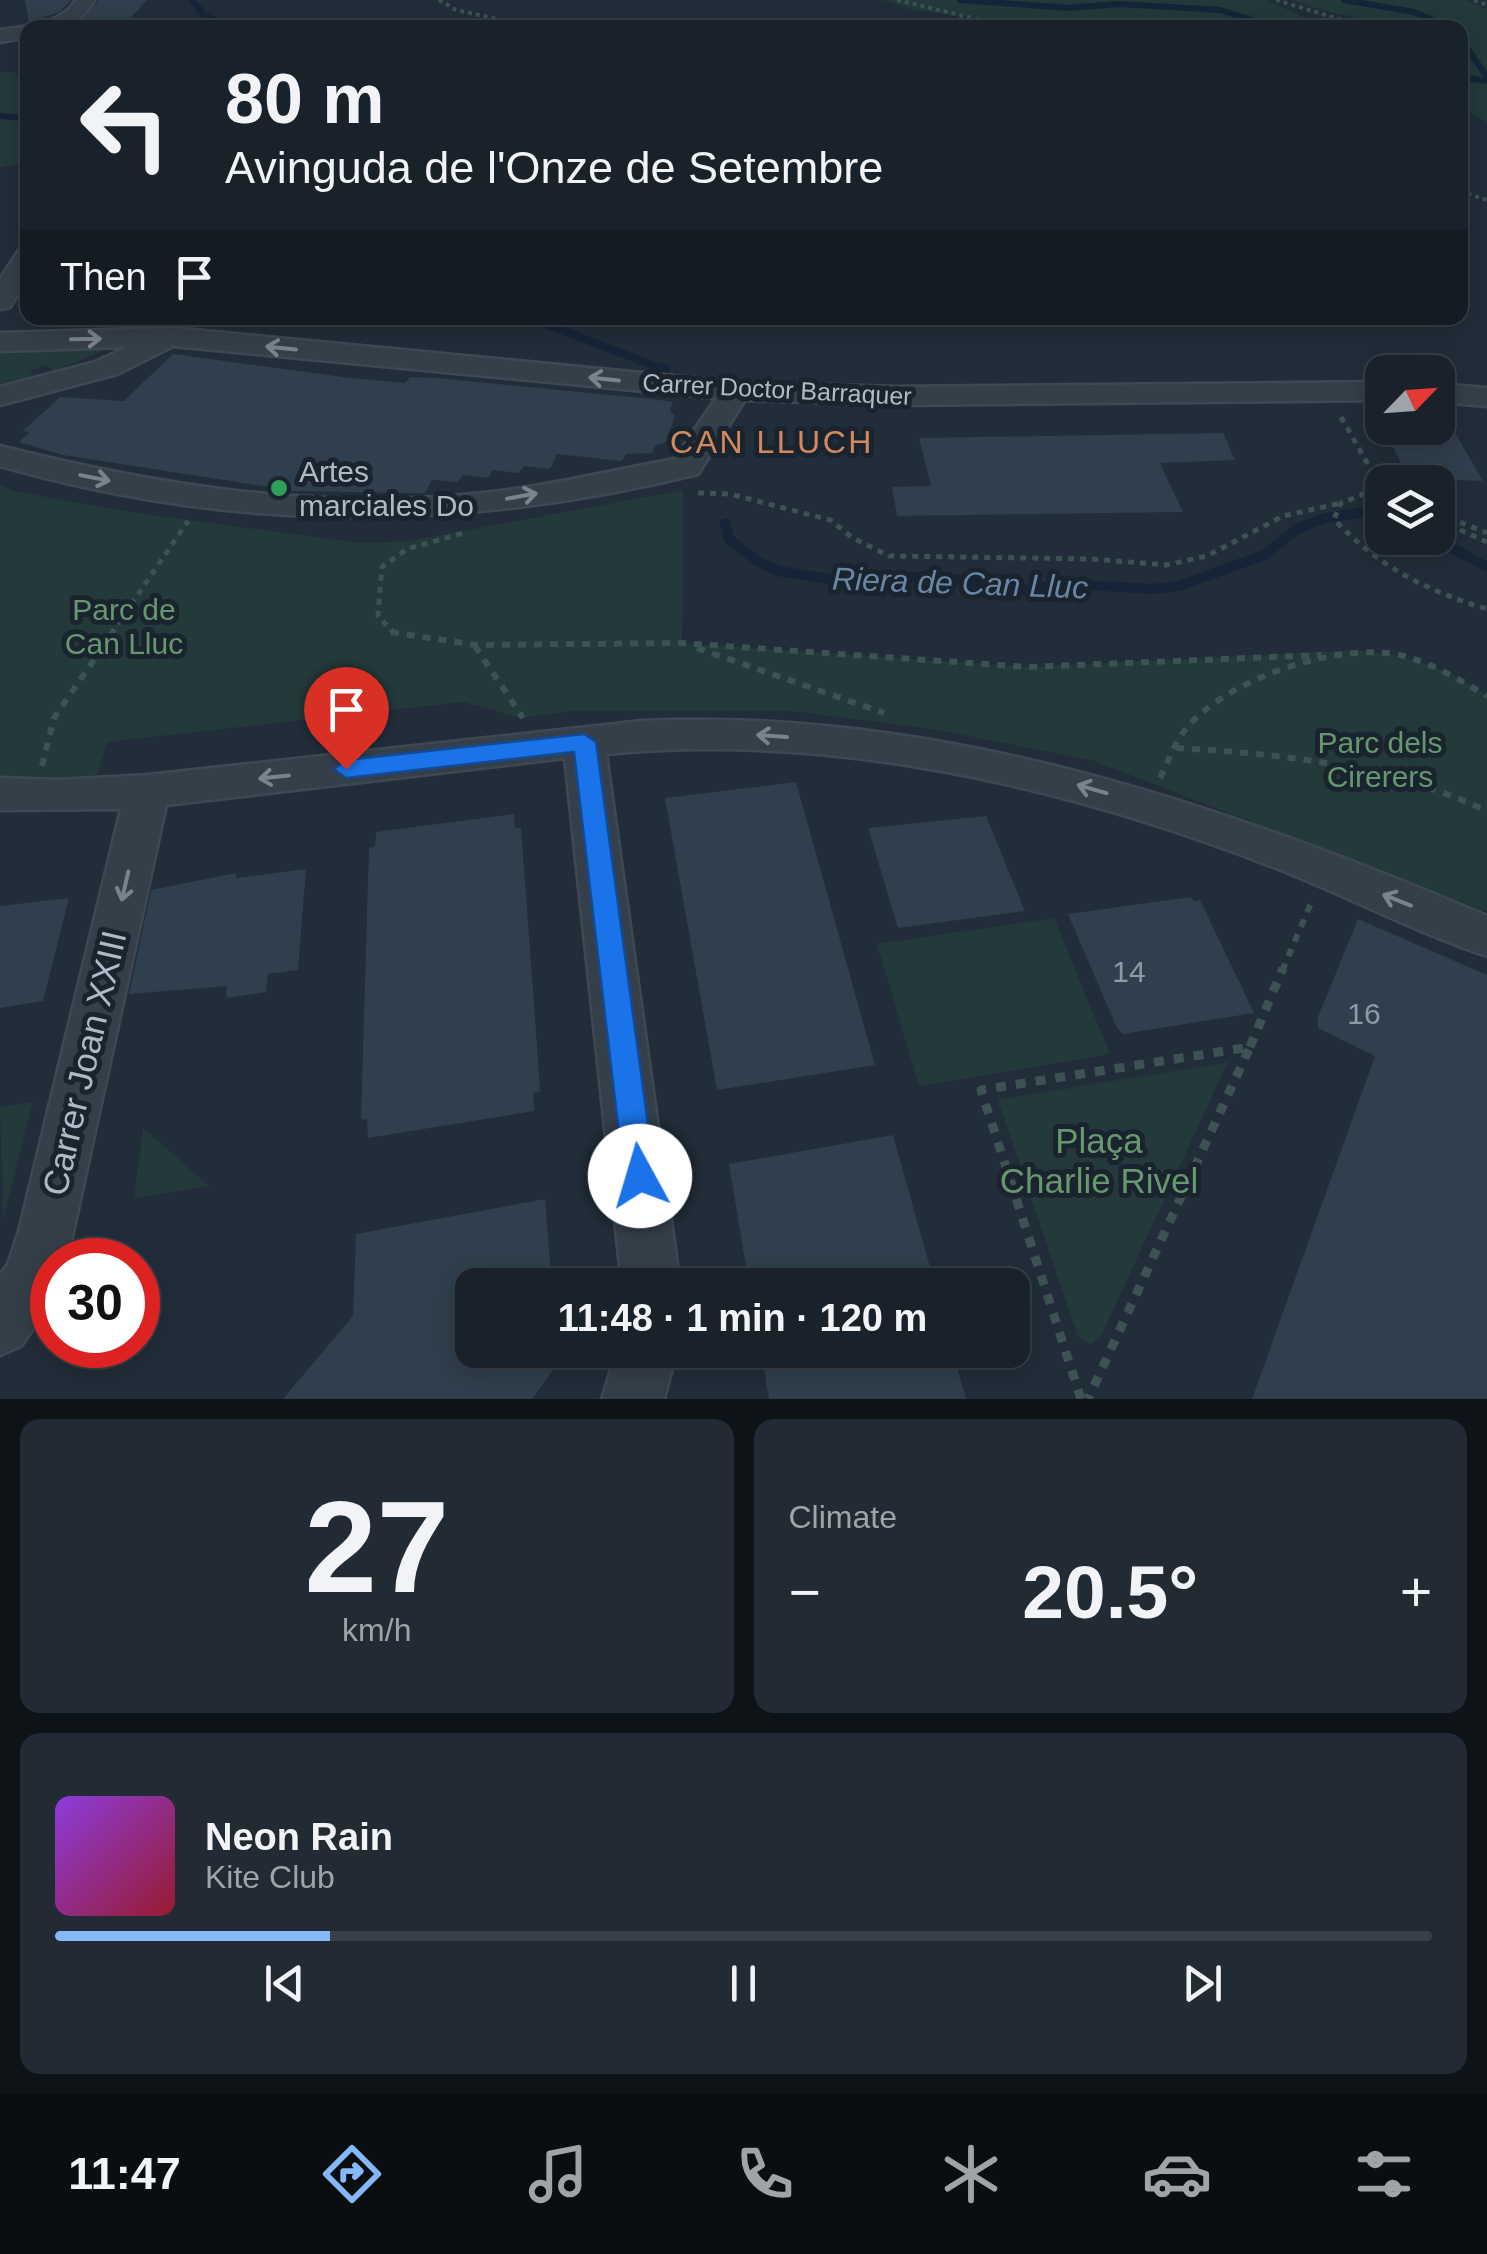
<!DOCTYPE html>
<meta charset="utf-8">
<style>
:root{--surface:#19222b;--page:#222a33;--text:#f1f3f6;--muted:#9fa4a9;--line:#373f47;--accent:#84b8f7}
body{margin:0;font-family:Helvetica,sans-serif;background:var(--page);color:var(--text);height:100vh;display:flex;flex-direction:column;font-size:38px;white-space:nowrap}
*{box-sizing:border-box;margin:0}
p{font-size:32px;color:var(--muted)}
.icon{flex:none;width:55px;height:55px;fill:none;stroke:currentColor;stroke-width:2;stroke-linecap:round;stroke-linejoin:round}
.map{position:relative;height:1399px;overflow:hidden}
.panel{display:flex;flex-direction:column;gap:20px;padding:20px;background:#0e1318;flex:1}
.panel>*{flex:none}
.banner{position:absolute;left:20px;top:20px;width:1448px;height:305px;border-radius:20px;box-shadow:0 5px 25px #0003,0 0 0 2px var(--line);background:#19222b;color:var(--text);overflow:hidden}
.needle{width:65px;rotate:65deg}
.controls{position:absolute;left:1365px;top:355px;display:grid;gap:20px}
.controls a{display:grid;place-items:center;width:90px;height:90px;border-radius:20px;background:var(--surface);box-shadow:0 5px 25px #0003,0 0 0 2px var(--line);font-size:50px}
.speed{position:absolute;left:30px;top:1238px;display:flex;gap:20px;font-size:50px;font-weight:700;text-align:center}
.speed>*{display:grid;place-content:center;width:130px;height:130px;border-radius:50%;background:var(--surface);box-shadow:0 5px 25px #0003,0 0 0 2px var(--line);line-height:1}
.speed .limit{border:15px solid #d22;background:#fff;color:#111}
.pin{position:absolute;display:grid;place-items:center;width:85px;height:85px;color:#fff;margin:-102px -42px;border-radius:50% 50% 50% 0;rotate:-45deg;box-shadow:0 0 10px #0007}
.pin .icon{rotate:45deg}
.me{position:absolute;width:110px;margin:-55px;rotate:354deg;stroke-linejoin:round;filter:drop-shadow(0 0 8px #0008)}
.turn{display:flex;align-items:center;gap:35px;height:210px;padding:0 40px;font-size:45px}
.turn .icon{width:130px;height:130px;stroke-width:2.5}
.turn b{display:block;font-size:70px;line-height:85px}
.then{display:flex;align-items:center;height:95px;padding:0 40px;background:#0003;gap:20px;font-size:38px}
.big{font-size:75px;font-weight:600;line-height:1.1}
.panel .widget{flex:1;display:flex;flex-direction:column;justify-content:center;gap:15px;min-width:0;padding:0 35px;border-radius:20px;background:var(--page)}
.panel .dial{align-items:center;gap:0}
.dial b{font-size:130px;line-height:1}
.song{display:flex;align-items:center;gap:30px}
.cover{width:120px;height:120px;border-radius:15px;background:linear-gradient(135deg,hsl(270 70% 55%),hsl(350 70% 35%))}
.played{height:10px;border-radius:5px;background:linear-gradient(90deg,var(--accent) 20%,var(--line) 20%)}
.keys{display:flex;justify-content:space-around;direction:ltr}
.heat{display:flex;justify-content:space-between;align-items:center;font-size:55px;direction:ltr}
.panel .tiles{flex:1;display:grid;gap:20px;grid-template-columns:1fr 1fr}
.widget:last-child{grid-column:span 2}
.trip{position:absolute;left:455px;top:1268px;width:575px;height:100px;border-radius:20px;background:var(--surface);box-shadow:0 5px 25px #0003,0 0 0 2px var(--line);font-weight:600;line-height:100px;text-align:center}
.tabs{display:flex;height:160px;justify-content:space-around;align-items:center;background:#0a0e11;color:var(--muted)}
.tabs .icon{width:70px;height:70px}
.tabs .on{color:var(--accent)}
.tabs b{font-size:45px;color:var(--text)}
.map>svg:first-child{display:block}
.green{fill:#23393a}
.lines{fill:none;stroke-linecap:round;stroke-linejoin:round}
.stream-far2{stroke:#152537;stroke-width:6}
.stream-far1{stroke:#152537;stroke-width:8}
.stream{stroke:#152537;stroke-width:10}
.building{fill:#303f4d}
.minor-casing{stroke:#3e4853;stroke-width:5}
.path-far3{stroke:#3c5253;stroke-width:4;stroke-dasharray:4 4;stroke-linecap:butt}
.path-far2{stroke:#3c5253;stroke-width:5;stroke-dasharray:6 6;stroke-linecap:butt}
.path-far1{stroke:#3c5253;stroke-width:6;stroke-dasharray:8 8;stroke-linecap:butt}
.path{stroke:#3c5253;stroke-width:9;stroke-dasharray:10 10;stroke-linecap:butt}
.minor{fill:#353f4a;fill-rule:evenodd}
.oneway{stroke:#79838e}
.route{fill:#1a73e8;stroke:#114b97;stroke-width:2.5}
.leisure-dot{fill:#2e9e5b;stroke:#1a242e;stroke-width:4}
.labels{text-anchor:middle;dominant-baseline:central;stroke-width:10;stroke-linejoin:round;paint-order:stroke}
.far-street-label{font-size:25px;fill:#b0bac6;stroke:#1a242e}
.poi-label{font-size:30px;fill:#b0bac6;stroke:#1a242e;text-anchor:start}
.park-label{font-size:30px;fill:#67976f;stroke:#1a242e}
.near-number-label{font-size:30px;fill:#8f9aa6}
.neighbourhood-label{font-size:32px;letter-spacing:2.5px;fill:#d3895e;stroke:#1a242e}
.water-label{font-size:32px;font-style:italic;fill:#6986a5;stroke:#1a242e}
.near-street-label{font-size:35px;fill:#b0bac6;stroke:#1a242e}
.near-park-label{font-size:35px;fill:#67976f;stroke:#1a242e}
</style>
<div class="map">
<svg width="1487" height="1399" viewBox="0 0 1487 1399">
<rect width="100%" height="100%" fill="#212d39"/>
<!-- green -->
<g class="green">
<polygon points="883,0 1266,0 1317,23 1345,27 1170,28 1109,18 997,20 913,10"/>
<path d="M1291,0H1464L1487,9V122L1460,108V28C1402,28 1347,20 1291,0Z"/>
<polygon points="0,72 14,72 27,83 28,162 0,168"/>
<polygon points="98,347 101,352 53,371 46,365 30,371 34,377 0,386 0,350"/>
<path d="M0,484L14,491L130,512L360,543L409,541L683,490L682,643L1028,667L1355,650C1409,655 1442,665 1487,696V912L1091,760L932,729L791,711H572L521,718L463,702L107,742L96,780L64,782L0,778Z"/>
<polygon points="1054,918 1110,1054 919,1086 877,944"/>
<polygon points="1228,1062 1102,1334 1091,1344 1078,1337 998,1100"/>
<polygon points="33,1102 3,1220 0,1107"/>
<polygon points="143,1128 209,1186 134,1198"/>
</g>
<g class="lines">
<!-- stream-far2 -->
<g class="stream-far2">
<polyline points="192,0 205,16 239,28"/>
<polyline points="960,0 1069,8 1118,4 1220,10 1278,28"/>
<polyline points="1344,0 1414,12 1451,28"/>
<polyline points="1460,38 1487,77"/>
<polyline points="1460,77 1487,81"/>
<polyline points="0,116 28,118"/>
</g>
<!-- stream-far1 -->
<polyline class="stream-far1" points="530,318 665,370"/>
<!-- stream -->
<g class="stream">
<polyline points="660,368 665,370"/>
<polyline points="725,523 729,539 757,561 778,571 852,583 932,575 1012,591 1071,584 1152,589 1179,586 1264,555 1297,529 1325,518 1365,512 1382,516"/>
<polyline points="1433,538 1487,567"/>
</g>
</g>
<!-- building -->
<g class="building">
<polygon points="25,0 71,0 60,12 29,22"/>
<polygon points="98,0 147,0 121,28 70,28 84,19"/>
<polygon points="173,354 351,378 405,383 410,377 437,378 652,399 673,402 670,410 675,416 666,442 655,446 652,453 626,454 622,461 557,454 550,469 524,466 519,473 493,470 488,478 463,475 458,482 432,480 425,493 406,493 294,491 63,455 19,442 30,432 23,431 60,397 124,401"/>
<polygon points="1384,428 1454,431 1483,481 1408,478"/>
<polygon points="1223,433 1235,460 1160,463 1183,512 897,516 892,487 931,486 919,438"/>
<polygon points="796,782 875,1065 717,1090 665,798"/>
<polygon points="514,814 515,828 521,828 535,1018 540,1091 533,1093 534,1111 368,1138 367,1119 361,1120 369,848 375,847 376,832"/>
<polygon points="986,816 1025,911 898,928 868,828"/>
<polygon points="306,869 298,970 268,974 266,992 226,998 227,986 129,994 151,890 236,873 236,878"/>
<polygon points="1191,897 1194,901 1200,900 1254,1013 1123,1034 1117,1028 1068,914"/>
<polygon points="69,898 43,1001 0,1008 0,906"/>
<polygon points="1358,919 1487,975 1487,1399 1252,1399 1375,1056 1318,1028 1318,1017"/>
<polygon points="893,1135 935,1285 749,1285 729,1164"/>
<polygon points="545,1199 552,1285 472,1285 472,1350 568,1350 532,1399 283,1399 353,1316 356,1234"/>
<polygon points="761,1350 952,1350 966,1399 769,1399"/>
</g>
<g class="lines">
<!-- minor casing -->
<g class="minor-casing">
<g id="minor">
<path d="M76,0H94C80,29 56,28 28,28V37L0,42V30C25,26 62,25 76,0Z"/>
<polygon points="28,248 28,278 10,307 0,309 0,279 19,250"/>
<path d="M173,328L736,382L894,387L1382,382V400L894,405L745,400L698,474C462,532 234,533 0,466V446C155,485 312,510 473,494C541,488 608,471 675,459L716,398L173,346L117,374L0,405V387L95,362L128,347L0,351V333Z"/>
<polygon points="1438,384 1487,388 1487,406 1438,402"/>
<path d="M642,721C937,707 1219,803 1487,916V956C1415,932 1347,896 1276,868C1065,786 834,732 606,754L680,1285H622L565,758L166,805L67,1260H52V1301L21,1346L0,1355V1275L8,1264L19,1231L121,809L0,810V778L60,780L148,775Z"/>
<polygon points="617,1350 677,1350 664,1399 602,1399"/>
</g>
</g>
<!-- path-far3 -->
<g class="path-far3">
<polyline points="439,0 456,10 506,21 508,28"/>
<polyline points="897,0 989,22 1128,21 1165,28"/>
<polyline points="1276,0 1369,28"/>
<polyline points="1474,0 1487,5"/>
<polyline points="1460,191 1487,200"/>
</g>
<!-- path-far2 -->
<g class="path-far2">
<path d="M1341,417L1371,470L1362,495L1341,503L1334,519C1377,566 1427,591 1487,609"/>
<polyline points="1364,490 1382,492"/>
<polyline points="698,493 730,494 830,520 853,538 889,556 1093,559 1166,565 1207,556 1283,516 1341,503"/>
<polyline points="1438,513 1487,533"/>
<polyline points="1438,520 1487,542"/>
<polyline points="111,634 188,521"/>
<polyline points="395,634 378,616 382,567 407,549 464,533"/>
</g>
<!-- path-far1 -->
<g class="path-far1">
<polyline points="391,632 475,645 681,643 1028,667 1321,655"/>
<polyline points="475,646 523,718"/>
<polyline points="697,648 884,713"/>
<path d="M1176,748C1283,754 1389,765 1487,811"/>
<polyline points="42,766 54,718 113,632"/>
<path d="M1160,778C1168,762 1174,744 1185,730C1225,679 1341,640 1404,656C1434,664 1460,680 1487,696"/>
<polyline points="1282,971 1312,901"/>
</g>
<!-- path -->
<g class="path">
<polyline points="1250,1047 1283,968"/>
<polyline points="1081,1399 981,1090 1250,1047 1088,1399"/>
</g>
<!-- minor -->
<use href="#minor" class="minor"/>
</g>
<!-- one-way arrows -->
<defs><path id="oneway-shaft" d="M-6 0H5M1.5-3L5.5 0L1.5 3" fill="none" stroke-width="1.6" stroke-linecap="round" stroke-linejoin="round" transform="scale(2.5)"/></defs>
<g class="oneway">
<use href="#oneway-shaft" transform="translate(86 339) rotate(-1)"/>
<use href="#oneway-shaft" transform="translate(281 348) rotate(-174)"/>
<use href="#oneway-shaft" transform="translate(604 379) rotate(-174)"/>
<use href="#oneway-shaft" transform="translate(95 478) rotate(11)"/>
<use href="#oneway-shaft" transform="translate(522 496) rotate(-10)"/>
<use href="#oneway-shaft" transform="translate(772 736) rotate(-176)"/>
<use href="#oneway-shaft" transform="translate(274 777) rotate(174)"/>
<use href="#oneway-shaft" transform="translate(1092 789) rotate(-164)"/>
<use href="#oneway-shaft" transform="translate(125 886) rotate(103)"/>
<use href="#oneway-shaft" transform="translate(1397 900) rotate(-158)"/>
</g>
<!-- route -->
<polygon class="route" points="584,734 596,742 655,1176 651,1186 640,1191 628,1186 624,1176 574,752 346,778 334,769 346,760"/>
<!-- markers -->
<circle class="leisure-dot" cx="279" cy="488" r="10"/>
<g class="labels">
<!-- far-street labels -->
<g class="far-street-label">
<text transform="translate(777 389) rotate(3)">Carrer Doctor Barraquer</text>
</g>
<!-- poi labels -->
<g class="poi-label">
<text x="299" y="471">Artes<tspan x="299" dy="34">marciales Do</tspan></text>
</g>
<!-- park labels -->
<g class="park-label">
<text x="124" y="609">Parc de<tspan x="124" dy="34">Can Lluc</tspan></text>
<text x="1380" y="742">Parc dels<tspan x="1380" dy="34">Cirerers</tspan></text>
</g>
<!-- near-number labels -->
<g class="near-number-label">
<text x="1129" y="971">14</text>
<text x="1364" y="1013">16</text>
</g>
<!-- neighbourhood labels -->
<g class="neighbourhood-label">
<text x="772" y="442">CAN LLUCH</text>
</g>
<!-- water labels -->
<g class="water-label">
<text transform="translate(960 583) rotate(2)">Riera de Can Lluc</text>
</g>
<!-- near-street labels -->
<g class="near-street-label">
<text transform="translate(84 1063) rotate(-77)">Carrer Joan XXIII</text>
</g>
<!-- near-park labels -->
<g class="near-park-label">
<text x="1099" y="1140">Plaça<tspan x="1099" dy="40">Charlie Rivel</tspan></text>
</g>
</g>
</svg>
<div class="controls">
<a><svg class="needle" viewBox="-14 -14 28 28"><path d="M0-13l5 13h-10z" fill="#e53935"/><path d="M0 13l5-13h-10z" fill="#9fa4a9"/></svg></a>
<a><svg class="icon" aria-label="layers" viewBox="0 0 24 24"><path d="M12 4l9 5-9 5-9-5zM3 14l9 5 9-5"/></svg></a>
</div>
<div class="speed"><div class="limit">30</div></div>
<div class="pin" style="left:346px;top:769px;background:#d93025"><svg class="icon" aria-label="arrive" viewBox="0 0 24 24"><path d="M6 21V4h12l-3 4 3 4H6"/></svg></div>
<svg class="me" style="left:640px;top:1176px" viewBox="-20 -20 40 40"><circle r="19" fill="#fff"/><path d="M0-13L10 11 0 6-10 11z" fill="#1a73e8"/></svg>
<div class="trip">11:48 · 1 min · 120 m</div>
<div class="banner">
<div class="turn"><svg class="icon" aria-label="left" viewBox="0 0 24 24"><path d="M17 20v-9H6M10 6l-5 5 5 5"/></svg><div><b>80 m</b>Avinguda de l'Onze de Setembre</div></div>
<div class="then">Then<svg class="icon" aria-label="arrive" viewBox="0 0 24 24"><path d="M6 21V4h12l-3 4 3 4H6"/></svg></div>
</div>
</div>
<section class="panel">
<div class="tiles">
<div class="widget dial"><b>27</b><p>km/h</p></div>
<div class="widget"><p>Climate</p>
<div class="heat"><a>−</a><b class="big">20.5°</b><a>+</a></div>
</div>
<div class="widget">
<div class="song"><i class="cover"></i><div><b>Neon Rain</b><p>Kite Club</p></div></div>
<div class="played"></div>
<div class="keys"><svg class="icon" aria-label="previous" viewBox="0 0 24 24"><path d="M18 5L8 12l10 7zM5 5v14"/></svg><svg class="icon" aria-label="pause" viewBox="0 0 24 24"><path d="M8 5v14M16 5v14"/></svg><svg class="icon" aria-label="next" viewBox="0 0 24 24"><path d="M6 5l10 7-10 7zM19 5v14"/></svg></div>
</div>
</div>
</section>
<nav class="tabs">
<b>11:47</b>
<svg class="icon on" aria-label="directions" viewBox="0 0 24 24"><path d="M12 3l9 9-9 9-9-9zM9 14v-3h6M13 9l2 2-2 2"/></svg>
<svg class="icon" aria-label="music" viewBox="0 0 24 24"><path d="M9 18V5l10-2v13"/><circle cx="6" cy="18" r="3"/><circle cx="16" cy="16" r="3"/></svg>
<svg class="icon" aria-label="phone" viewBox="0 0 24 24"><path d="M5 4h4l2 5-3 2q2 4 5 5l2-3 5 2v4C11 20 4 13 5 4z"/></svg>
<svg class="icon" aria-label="climate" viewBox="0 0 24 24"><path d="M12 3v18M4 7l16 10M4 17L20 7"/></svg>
<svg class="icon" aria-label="car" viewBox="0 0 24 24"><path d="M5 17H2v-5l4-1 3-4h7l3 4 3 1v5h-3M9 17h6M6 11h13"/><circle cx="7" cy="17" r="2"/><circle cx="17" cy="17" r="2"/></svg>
<svg class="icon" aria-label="filters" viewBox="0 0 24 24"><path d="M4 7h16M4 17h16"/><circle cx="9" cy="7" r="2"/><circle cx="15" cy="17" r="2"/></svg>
</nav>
